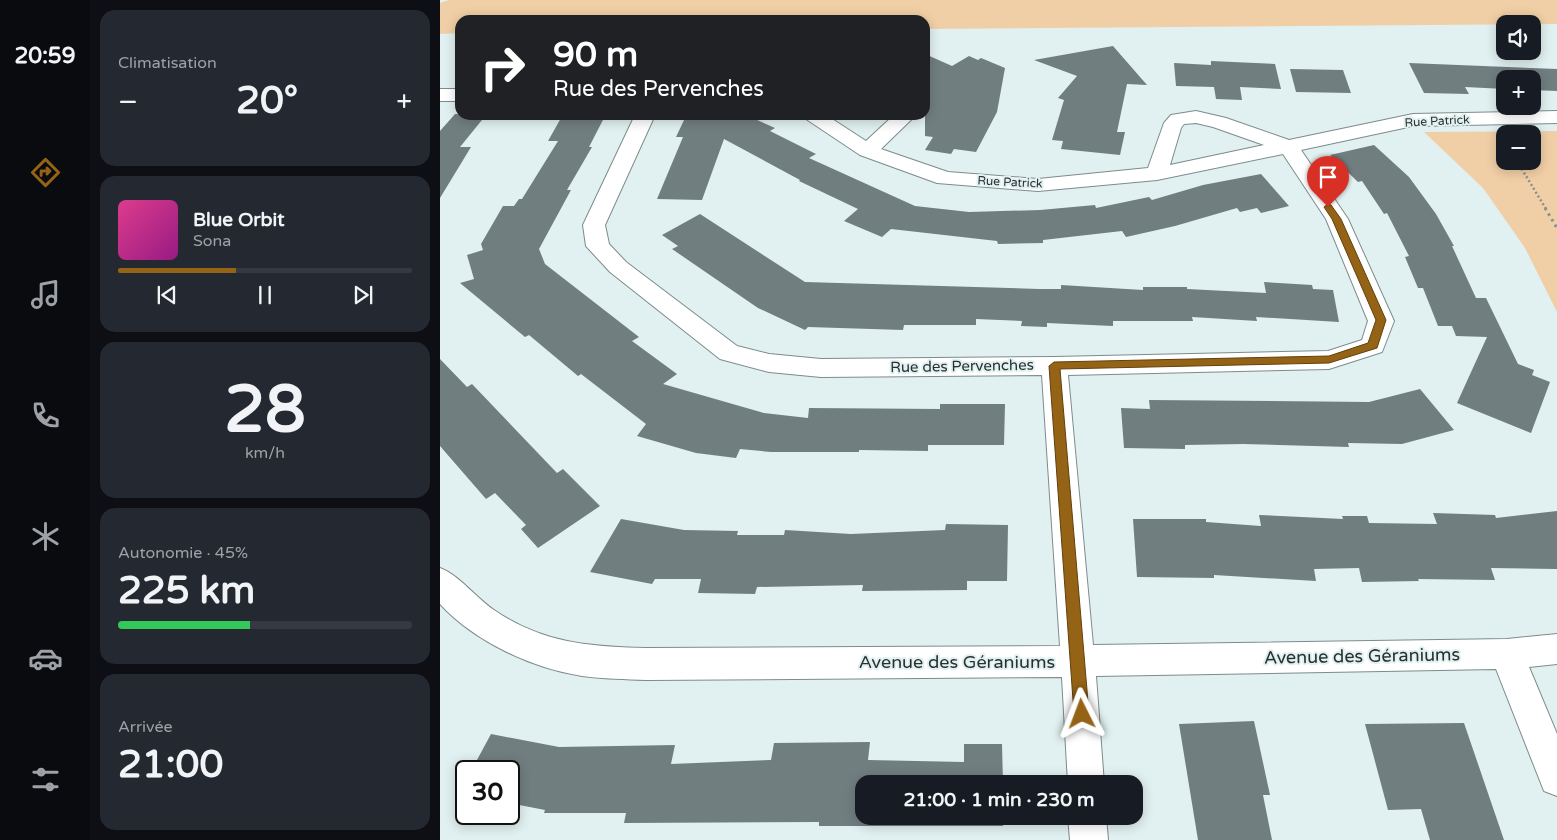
<!DOCTYPE html>
<html lang="fr">
<meta charset="utf-8">
<style>
:root{--surface:#171b24;--page:#242831;--text:#f1f3f6;--muted:#9ea1a6;--line:#363941;--accent:#956315}
body{margin:0;font-family:"Varela Round",sans-serif;background:var(--page);color:var(--text);height:100vh;display:flex;flex-direction:column;font-size:19px;white-space:nowrap}
*{box-sizing:border-box;margin:0}
p{font-size:16px;color:var(--muted)}
.icon{flex:none;width:28px;height:28px;fill:none;stroke:currentColor;stroke-width:2;stroke-linecap:round;stroke-linejoin:round}
.map{position:relative;flex:1;overflow:hidden}
.details{display:flex;flex-direction:column;gap:10px;padding:10px;background:#0d0f14;width:350px}
.details>*{flex:none}
.hud{position:absolute;left:15px;top:15px;width:475px;height:105px;border-radius:15px;box-shadow:0 2px 12px #0003;background:#202124;color:#fff;overflow:hidden}
.tools{position:absolute;left:1056px;top:15px;display:grid;gap:10px}
.tools a{display:grid;place-items:center;width:45px;height:45px;border-radius:10px;background:var(--surface);box-shadow:0 2px 12px #0003;font-size:25px}
.speed{position:absolute;left:15px;top:760px;display:flex;gap:10px;font-size:25px;font-weight:700;text-align:center}
.speed>*{display:grid;place-content:center;width:65px;height:65px;border-radius:50%;background:var(--surface);box-shadow:0 2px 12px #0003;line-height:1}
.speed .limit{border:2px solid #111;border-radius:8px;background:#fff;color:#111}
.pin{position:absolute;display:grid;place-items:center;width:42px;height:42px;color:#fff;margin:-51px -21px;border-radius:50% 50% 50% 0;rotate:-45deg;box-shadow:0 0 5px #0007}
.pin .icon{rotate:45deg}
.me{position:absolute;width:55px;margin:-28px;rotate:357deg;stroke-linejoin:round;filter:drop-shadow(0 0 4px #0008)}
.turn{display:flex;align-items:center;gap:18px;height:105px;padding:0 15px;font-size:22px}
.turn .icon{width:65px;height:65px;stroke-width:2.5}
.turn b{display:block;font-size:35px;line-height:42px}
.big{font-size:38px;font-weight:800;line-height:1.1}
.details .widget{flex:1;display:flex;flex-direction:column;justify-content:center;gap:8px;min-width:0;padding:0 18px;border-radius:15px;background:var(--page)}
.details .dial{align-items:center;gap:0}
.dial b{font-size:65px;line-height:1}
.song{display:flex;align-items:center;gap:15px}
.cover{width:60px;height:60px;border-radius:8px;background:linear-gradient(135deg,hsl(330 70% 55%),hsl(310 70% 35%))}
.played{height:5px;border-radius:2px;background:linear-gradient(90deg,var(--accent) 40%,var(--line) 40%)}
.keys{display:flex;justify-content:space-around;direction:ltr}
.heat{display:flex;justify-content:space-between;align-items:center;font-size:28px;direction:ltr}
.charge{height:8px;border-radius:4px;background:linear-gradient(90deg,#34c759 45%,var(--line) 0)}
.trip{position:absolute;left:415px;top:775px;width:288px;height:50px;border-radius:15px;background:var(--surface);box-shadow:0 2px 12px #0003;font-weight:800;line-height:50px;text-align:center}
main{display:flex;flex:1;min-height:0}
.dock{display:flex;flex-direction:column;width:90px;justify-content:space-around;align-items:center;background:#090b0e;color:var(--muted)}
.dock .icon{width:35px;height:35px}
.dock .on{color:var(--accent)}
.dock b{font-size:22px;color:var(--text)}
.map>svg:first-child{display:block}
.green{fill:#f1cfa6;fill-rule:evenodd}
.building{fill:#717e7f}
.lines{fill:none;stroke-linecap:round;stroke-linejoin:round}
.minor-casing{stroke:#7d8b8b;stroke-width:2}
.path-far1{stroke:#869191;stroke-width:2.5;stroke-dasharray:2 2.5;stroke-linecap:butt}
.path{stroke:#869191;stroke-width:3;stroke-dasharray:2.5 4;stroke-linecap:butt}
.minor{fill:#fff;fill-rule:evenodd}
.route{fill:#956315;stroke:#61400e}
.labels{text-anchor:middle;dominant-baseline:central;stroke-width:4;stroke-linejoin:round;paint-order:stroke}
.far-street-label{font-size:12px;fill:#2a3030;stroke:#e1f0f0}
.street-label{font-size:15px;fill:#2a3030;stroke:#e1f0f0}
.near-street-label{font-size:18px;fill:#2a3030;stroke:#e1f0f0}
</style>
<main>
<nav class="dock">
<b>20:59</b>
<svg class="icon on" aria-label="directions" viewBox="0 0 24 24"><path d="M12 3l9 9-9 9-9-9zM9 14v-3h6M13 9l2 2-2 2"/></svg>
<svg class="icon" aria-label="music" viewBox="0 0 24 24"><path d="M9 18V5l10-2v13"/><circle cx="6" cy="18" r="3"/><circle cx="16" cy="16" r="3"/></svg>
<svg class="icon" aria-label="phone" viewBox="0 0 24 24"><path d="M5 4h4l2 5-3 2q2 4 5 5l2-3 5 2v4C11 20 4 13 5 4z"/></svg>
<svg class="icon" aria-label="climate" viewBox="0 0 24 24"><path d="M12 3v18M4 7l16 10M4 17L20 7"/></svg>
<svg class="icon" aria-label="car" viewBox="0 0 24 24"><path d="M5 17H2v-5l4-1 3-4h7l3 4 3 1v5h-3M9 17h6M6 11h13"/><circle cx="7" cy="17" r="2"/><circle cx="17" cy="17" r="2"/></svg>
<svg class="icon" aria-label="filters" viewBox="0 0 24 24"><path d="M4 7h16M4 17h16"/><circle cx="9" cy="7" r="2"/><circle cx="15" cy="17" r="2"/></svg>
</nav>
<section class="details">
<div class="widget"><p>Climatisation</p>
<div class="heat"><a>−</a><b class="big">20°</b><a>+</a></div>
</div>
<div class="widget">
<div class="song"><i class="cover"></i><div><b>Blue Orbit</b><p>Sona</p></div></div>
<div class="played"></div>
<div class="keys"><svg class="icon" aria-label="previous" viewBox="0 0 24 24"><path d="M18 5L8 12l10 7zM5 5v14"/></svg><svg class="icon" aria-label="pause" viewBox="0 0 24 24"><path d="M8 5v14M16 5v14"/></svg><svg class="icon" aria-label="next" viewBox="0 0 24 24"><path d="M6 5l10 7-10 7zM19 5v14"/></svg></div>
</div>
<div class="widget dial"><b>28</b><p>km/h</p></div>
<div class="widget"><p>Autonomie · 45%</p><b class="big">225 km</b><div class="charge"></div></div>
<div class="widget"><p>Arrivée</p><b class="big">21:00</b></div>
</section>
<div class="map">
<svg width="1117" height="840" viewBox="0 0 1117 840">
<rect width="100%" height="100%" fill="#e1f0f0"/>
<!-- green -->
<g class="green">
<polygon points="9,0 1117,0 1117,24 485,29 485,20 20,20 20,33 0,34 0,3"/>
<path d="M1117,131V312L1085,248L1043,188L984,132ZM1065,134H1092V161H1065Z"/>
</g>
<!-- building -->
<g class="building">
<polygon points="673,46 707,85 687,84 677,132 685,132 680,155 621,149 623,141 612,140 624,100 618,98 637,76 594,60"/>
<polygon points="485,54 512,66 529,56 538,60 541,58 565,68 557,112 536,152 514,149 511,154 485,150 493,137 485,136"/>
<polygon points="771,61 835,64 841,89 800,87 802,100 776,99 774,87 736,86 734,63 771,65"/>
<polygon points="969,63 1117,69 1117,91 1092,90 1092,79 1065,79 1065,89 1025,87 1029,94 984,93"/>
<polygon points="850,69 903,70 911,93 856,92"/>
<polygon points="15,114 46,115 20,147 31,147 0,198 0,131"/>
<polygon points="239,115 306,115 335,128 330,131 376,154 369,158 475,206 529,212 600,210 655,205 656,208 709,197 712,200 763,185 821,174 849,206 821,213 817,208 800,212 797,208 735,226 686,237 682,231 603,240 603,243 558,244 557,241 451,229 442,237 404,221 418,209 359,181 360,180 284,139 262,200 217,199 243,137 236,137 245,118"/>
<polygon points="121,118 164,118 149,147 152,147 127,190 131,190 99,249 105,264 199,337 192,341 237,374 223,384 324,413 368,418 369,408 500,409 500,404 565,404 564,445 488,445 488,451 419,450 419,452 331,452 300,449 296,458 256,453 197,436 206,424 141,374 138,376 89,335 85,337 20,283 34,279 27,255 43,250 41,244 63,206 74,206 79,199 82,199 118,141 108,141"/>
<polygon points="934,145 969,177 996,214 1014,246 1012,246 1036,298 1046,298 1078,364 1094,370 1092,375 1110,382 1091,433 1017,403 1047,337 1016,336 1012,326 998,326 983,288 978,288 965,257 969,256 947,213 944,214 922,181 918,182 890,155"/>
<polygon points="260,214 365,282 599,289 621,289 621,285 703,290 703,287 747,287 747,289 826,293 824,282 872,285 873,289 893,290 899,322 816,317 817,321 752,317 753,321 673,321 673,326 607,323 607,327 581,326 582,321 536,319 536,325 464,325 463,330 368,327 365,330 318,308 232,249 238,246 222,235"/>
<polygon points="0,359 27,387 32,384 117,473 123,469 160,506 98,548 81,529 86,525 55,493 46,499 0,446"/>
<polygon points="980,389 1014,430 962,444 908,443 909,447 803,444 745,445 745,449 684,448 681,408 710,409 709,400 929,402"/>
<polygon points="1117,511 1117,569 1051,568 1055,580 978,579 979,581 922,582 919,568 874,569 876,581 774,575 774,578 697,577 693,519 766,519 766,522 821,526 819,515 903,519 902,516 927,516 929,523 997,524 993,513 1055,515 1056,518"/>
<polygon points="181,519 244,530 298,531 297,535 344,535 345,530 411,534 505,530 506,524 568,525 567,581 527,581 527,590 422,591 423,585 317,587 315,594 258,593 261,579 215,579 212,584 150,572"/>
<polygon points="814,721 830,795 823,795 832,840 758,840 739,724"/>
<polygon points="1024,723 1064,840 990,840 981,809 948,810 925,724"/>
<polygon points="51,734 119,747 235,745 231,764 331,760 334,743 430,742 428,760 524,762 524,744 562,744 563,784 424,784 424,816 563,816 563,826 379,826 379,822 184,823 186,813 104,813 105,810 69,803 69,771 31,771"/>
</g>
<g class="lines">
<!-- minor casing -->
<g class="minor-casing">
<g id="minor">
<rect x="0" y="89" width="20" height="12"/>
<path d="M756,111L786,118L849,140L973,114L1117,111V123L973,126L861,150L908,219L954,321L942,352L889,369L628,375L653,645L1067,639L1117,634V664L1089,667L1117,734V796L1104,791L1056,669L656,676L664,784H628L622,677L207,680C185,679 163,679 142,676C92,668 35,642 0,604V568C19,575 36,598 54,610C102,643 150,647 207,648L620,646L602,375L381,377L329,372L280,359L170,272L146,246L143,225L195,115H215L165,225L169,244L186,262L297,346L329,354L381,359L614,357L888,351L922,340L928,321L886,219L843,154L717,180L598,191L497,183L420,155L366,119L363,115H386L426,141L454,115H476L441,149L508,172L598,179L708,168L724,123L731,115ZM756,123L773,127L824,145L730,165L741,128L744,124Z"/>
<polygon points="628,816 666,816 668,840 630,840"/>
</g>
</g>
<!-- path-far1 -->
<polyline class="path-far1" points="1077,161 1106,209"/>
<!-- path -->
<polyline class="path" points="1105,208 1117,228"/>
<!-- minor -->
<use href="#minor" class="minor"/>
</g>
<!-- route -->
<polygon class="route" points="888,204 891,205 901,219 946,320 937,348 889,363 620,369 649,714 647,718 642,720 636,718 634,714 609,366 614,362 889,356 928,343 936,320 892,219 884,207"/>
<g class="labels">
<!-- far-street labels -->
<g class="far-street-label">
<text transform="translate(997 121) rotate(-3)">Rue Patrick</text>
<text transform="translate(570 182) rotate(3)">Rue Patrick</text>
</g>
<!-- street labels -->
<g class="street-label">
<text transform="translate(522 366) rotate(-1)">Rue des Pervenches</text>
</g>
<!-- near-street labels -->
<g class="near-street-label">
<text transform="translate(922 656) rotate(-1)">Avenue des Géraniums</text>
<text x="517" y="662">Avenue des Géraniums</text>
</g>
</g>
</svg>
<div class="tools">
<a><svg class="icon" aria-label="sound" viewBox="0 0 24 24"><path d="M4 9h4l5-4v14l-5-4H4zM17 9q2 3 0 6"/></svg></a>
<a>+</a>
<a>−</a>
</div>
<div class="speed"><div class="limit">30</div></div>
<div class="pin" style="left:888px;top:207px;background:#d93025"><svg class="icon" aria-label="arrive" viewBox="0 0 24 24"><path d="M6 21V4h12l-3 4 3 4H6"/></svg></div>
<svg class="me" style="left:642px;top:714px" viewBox="-20 -20 40 40"><path d="M0-17L14 15 0 8-14 15z" fill="#956315" stroke="#fff" stroke-width="4"/></svg>
<div class="trip">21:00 · 1 min · 230 m</div>
<div class="hud">
<div class="turn"><svg class="icon" aria-label="right" viewBox="0 0 24 24"><path d="M7 20v-9h11M14 6l5 5-5 5"/></svg><div><b>90 m</b>Rue des Pervenches</div></div>
</div>
</div>
</main>
